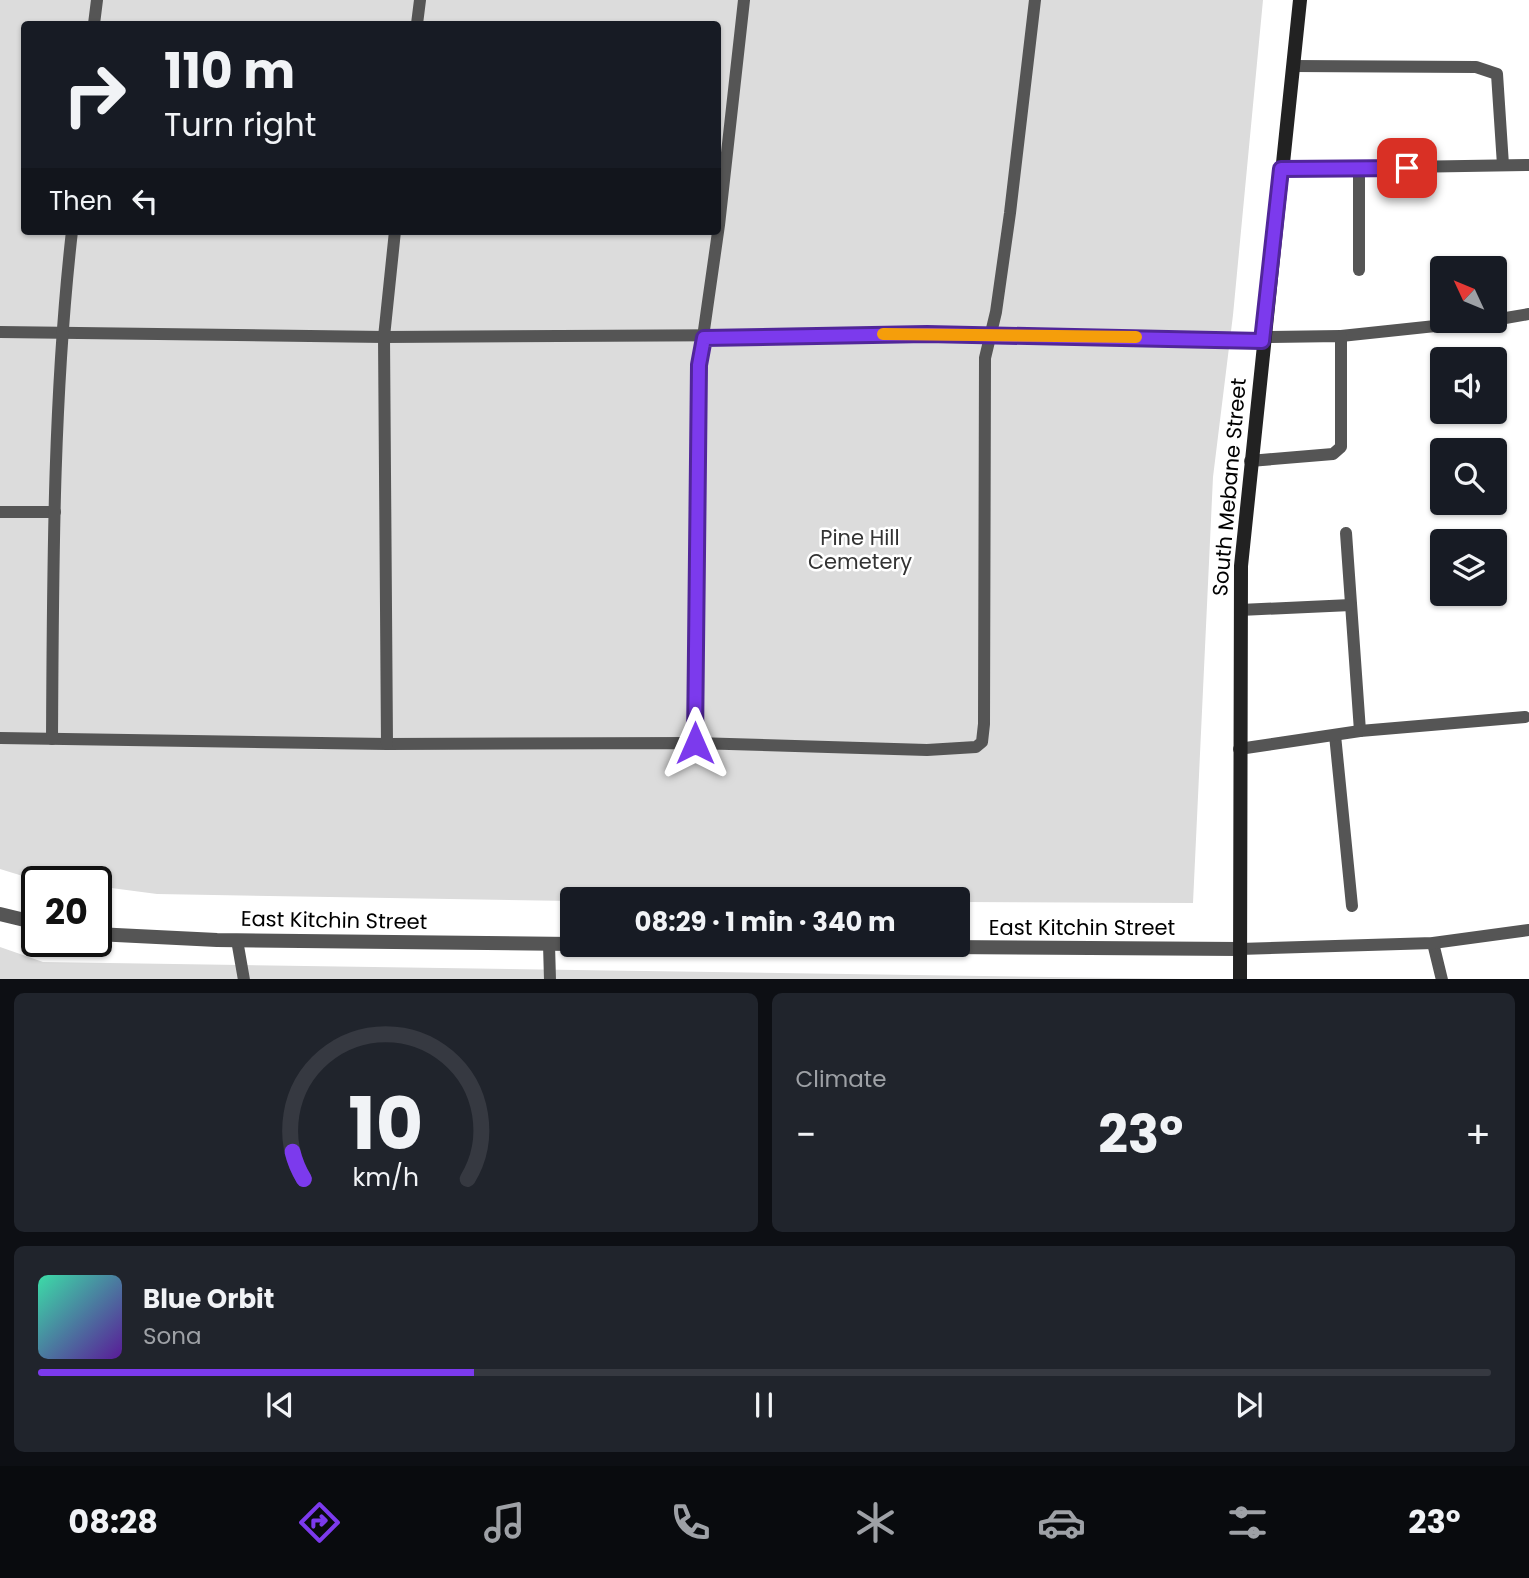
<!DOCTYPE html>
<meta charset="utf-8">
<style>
:root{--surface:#171b24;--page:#20242c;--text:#f1f3f6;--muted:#9ea1a6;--line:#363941;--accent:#7c3aed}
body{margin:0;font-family:Poppins,sans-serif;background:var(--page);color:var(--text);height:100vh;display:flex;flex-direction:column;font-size:26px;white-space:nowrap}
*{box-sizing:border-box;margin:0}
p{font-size:23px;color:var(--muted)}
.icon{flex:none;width:38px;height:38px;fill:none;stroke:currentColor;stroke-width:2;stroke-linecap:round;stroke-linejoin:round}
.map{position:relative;height:979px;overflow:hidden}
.details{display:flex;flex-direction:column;gap:14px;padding:14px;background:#0d0f14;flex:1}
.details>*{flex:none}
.banner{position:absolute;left:21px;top:21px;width:700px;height:214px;border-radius:7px;box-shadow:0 2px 5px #0004;background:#171b24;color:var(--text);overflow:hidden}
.needle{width:46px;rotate:314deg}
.controls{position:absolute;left:1430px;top:256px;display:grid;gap:14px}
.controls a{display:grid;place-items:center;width:77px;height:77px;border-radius:7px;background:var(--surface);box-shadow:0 2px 5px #0004;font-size:35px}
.speed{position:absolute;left:21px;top:866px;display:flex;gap:14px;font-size:35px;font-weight:700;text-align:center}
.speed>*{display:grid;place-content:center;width:91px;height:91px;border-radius:50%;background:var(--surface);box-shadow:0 2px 5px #0004;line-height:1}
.speed .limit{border:4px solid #111;border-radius:10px;background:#fff;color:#111}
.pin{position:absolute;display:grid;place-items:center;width:60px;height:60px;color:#fff;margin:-30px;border-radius:14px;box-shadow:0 4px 10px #0006}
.me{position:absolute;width:77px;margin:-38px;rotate:0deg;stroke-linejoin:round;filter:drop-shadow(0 0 5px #0008)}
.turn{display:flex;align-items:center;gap:24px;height:147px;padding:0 28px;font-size:32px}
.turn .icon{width:91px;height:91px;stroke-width:2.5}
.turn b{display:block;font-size:49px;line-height:60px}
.then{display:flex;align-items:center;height:66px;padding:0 28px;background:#0003;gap:14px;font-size:26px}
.big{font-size:52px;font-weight:700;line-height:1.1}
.details .card{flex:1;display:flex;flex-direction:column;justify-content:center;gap:10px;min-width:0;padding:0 24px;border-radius:10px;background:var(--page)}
.details .dial{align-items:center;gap:0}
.dial svg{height:182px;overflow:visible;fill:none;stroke:var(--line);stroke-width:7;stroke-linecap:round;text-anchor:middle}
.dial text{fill:var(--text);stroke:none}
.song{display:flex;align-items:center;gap:21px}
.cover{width:84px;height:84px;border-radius:10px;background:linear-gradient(135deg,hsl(160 70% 55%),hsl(270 70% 35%))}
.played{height:7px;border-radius:4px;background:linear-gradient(90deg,var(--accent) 30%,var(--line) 30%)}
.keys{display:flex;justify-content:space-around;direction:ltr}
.heat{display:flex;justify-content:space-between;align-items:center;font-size:38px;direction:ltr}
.details .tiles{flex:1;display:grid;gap:14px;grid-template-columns:1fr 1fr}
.card:last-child{grid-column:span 2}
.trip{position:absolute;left:560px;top:887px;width:410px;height:70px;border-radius:7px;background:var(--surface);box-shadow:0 2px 5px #0004;font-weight:700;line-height:70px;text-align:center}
.dock{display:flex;height:112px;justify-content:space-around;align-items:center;background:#090b0e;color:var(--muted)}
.dock .icon{width:49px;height:49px}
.dock .active{color:var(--accent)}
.dock b{font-size:32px;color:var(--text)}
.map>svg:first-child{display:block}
.green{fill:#dcdcdc;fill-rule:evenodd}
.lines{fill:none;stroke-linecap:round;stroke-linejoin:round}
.lane{stroke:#555;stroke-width:12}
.street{stroke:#555;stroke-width:14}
.secondary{stroke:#222;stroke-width:14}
.route-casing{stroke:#51269a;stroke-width:18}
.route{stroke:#7c3aed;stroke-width:12}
.slow{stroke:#f59e0b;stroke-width:12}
.labels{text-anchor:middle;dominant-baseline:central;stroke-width:5;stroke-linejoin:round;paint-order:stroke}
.street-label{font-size:21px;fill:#000;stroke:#fff}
.park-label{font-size:21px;fill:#333;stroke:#fff}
</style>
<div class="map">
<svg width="1529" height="980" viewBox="0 0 1529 980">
<rect width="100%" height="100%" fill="#fff"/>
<!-- green -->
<g class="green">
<path d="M0,0H1263L1233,315L1213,477L1193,903L957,902V900L572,901L157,894L96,886V882L26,877L0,869ZM24,24H718V231H24Z"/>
<polygon points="0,947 43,962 1186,979 0,980"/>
</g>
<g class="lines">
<!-- lane -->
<g class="lane">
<polyline points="94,24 97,0"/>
<polyline points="417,24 420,0"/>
<polyline points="1293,66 1476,67 1497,74 1503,165"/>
<polyline points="1281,169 1529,165"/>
<polyline points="1359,169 1359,270"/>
<polyline points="1494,320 1529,314"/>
<polyline points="0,332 384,337 927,334 1262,341"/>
<polyline points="1341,336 1492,320"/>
<polyline points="1250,461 1333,454 1341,447 1341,336 1262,337"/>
<polyline points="0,512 55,512"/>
<polyline points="1346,533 1360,731"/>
<polyline points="1240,610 1351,605"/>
<polyline points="1335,735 1352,906"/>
<polyline points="0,738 387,744 695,743 927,750 976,747 982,742 984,724 985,358 996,312 1010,213 1035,0"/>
<path d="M52,739C53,569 53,399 72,231"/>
<polyline points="695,743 699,365 719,225 744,0"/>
<polyline points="387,744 384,337 395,231"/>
<polyline points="1239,749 1360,731 1525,717"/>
<polyline points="237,940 244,980"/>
<polyline points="1433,943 1442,980"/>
<polyline points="549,944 550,980"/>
<polyline points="1239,949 1433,943 1529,930"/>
</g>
<!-- street -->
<g class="street">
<polyline points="0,914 37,923"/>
<polyline points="96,934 217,940 572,944"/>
<polyline points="673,945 1239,949"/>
</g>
<!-- secondary -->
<polyline class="secondary" points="1240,980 1241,566 1300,0"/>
</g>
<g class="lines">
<!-- route casing -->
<g class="route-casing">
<polyline id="route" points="695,743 699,365 704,338 927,334 1262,341 1281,169 1407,168"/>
</g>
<!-- route -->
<use href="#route" class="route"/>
<!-- slow -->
<polyline class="slow" points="883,334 1136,337"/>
</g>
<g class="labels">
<!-- street labels -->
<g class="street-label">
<text transform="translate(1229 487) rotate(-85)">South Mebane Street</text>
<text transform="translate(334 920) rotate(1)">East Kitchin Street</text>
<text x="1082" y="927">East Kitchin Street</text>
</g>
<!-- park labels -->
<g class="park-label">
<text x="860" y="537">Pine Hill<tspan x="860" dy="24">Cemetery</tspan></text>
</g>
</g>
</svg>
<div class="controls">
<a><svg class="needle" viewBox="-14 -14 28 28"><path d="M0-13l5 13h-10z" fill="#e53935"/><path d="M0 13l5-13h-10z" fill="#9ea1a6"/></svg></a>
<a><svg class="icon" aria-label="sound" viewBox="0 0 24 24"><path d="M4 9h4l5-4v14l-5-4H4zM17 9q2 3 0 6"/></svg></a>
<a><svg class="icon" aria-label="search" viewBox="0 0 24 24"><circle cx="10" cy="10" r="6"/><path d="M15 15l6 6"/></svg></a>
<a><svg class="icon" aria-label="layers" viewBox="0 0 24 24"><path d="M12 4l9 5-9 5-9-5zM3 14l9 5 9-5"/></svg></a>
</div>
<div class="speed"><div class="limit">20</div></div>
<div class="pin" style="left:1407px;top:168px;background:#d93025"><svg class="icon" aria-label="arrive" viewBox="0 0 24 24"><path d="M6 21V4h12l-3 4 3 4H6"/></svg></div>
<svg class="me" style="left:695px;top:743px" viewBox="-20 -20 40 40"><path d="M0-17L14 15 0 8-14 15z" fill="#7c3aed" stroke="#fff" stroke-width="4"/></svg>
<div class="trip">08:29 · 1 min · 340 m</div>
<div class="banner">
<div class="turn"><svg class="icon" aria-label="right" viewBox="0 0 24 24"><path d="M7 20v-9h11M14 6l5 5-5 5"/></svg><div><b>110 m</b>Turn right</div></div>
<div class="then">Then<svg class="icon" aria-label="left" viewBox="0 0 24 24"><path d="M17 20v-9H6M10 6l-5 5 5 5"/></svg></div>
</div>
</div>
<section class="details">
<div class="tiles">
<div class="card dial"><svg viewBox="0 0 100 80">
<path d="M14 69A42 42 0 1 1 86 69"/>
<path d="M14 69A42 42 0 0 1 9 57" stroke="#7c3aed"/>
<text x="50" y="56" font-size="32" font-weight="700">10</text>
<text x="50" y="72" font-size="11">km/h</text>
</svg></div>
<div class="card"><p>Climate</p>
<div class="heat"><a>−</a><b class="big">23°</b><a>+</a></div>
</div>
<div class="card">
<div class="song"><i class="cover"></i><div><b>Blue Orbit</b><p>Sona</p></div></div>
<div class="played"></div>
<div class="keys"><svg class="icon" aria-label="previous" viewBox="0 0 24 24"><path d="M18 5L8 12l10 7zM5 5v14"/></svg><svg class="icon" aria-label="pause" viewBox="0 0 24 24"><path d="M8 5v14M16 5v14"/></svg><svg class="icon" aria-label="next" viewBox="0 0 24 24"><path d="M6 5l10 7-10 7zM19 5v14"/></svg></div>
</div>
</div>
</section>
<nav class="dock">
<b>08:28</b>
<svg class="icon active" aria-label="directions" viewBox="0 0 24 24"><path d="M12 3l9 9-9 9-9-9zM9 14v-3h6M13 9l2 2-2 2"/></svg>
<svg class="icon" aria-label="music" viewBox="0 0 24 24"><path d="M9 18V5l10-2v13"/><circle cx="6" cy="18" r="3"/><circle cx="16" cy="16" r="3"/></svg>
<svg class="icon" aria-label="phone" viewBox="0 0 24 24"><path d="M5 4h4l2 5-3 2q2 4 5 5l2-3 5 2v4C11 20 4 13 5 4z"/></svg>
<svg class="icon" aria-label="climate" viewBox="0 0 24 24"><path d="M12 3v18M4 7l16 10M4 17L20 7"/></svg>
<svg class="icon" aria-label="car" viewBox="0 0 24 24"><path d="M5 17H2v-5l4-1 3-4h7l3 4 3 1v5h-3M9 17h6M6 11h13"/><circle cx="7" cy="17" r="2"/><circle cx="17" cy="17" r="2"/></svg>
<svg class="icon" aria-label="filters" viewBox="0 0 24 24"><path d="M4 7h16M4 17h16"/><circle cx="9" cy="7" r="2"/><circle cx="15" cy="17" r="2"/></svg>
<b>23°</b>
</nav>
